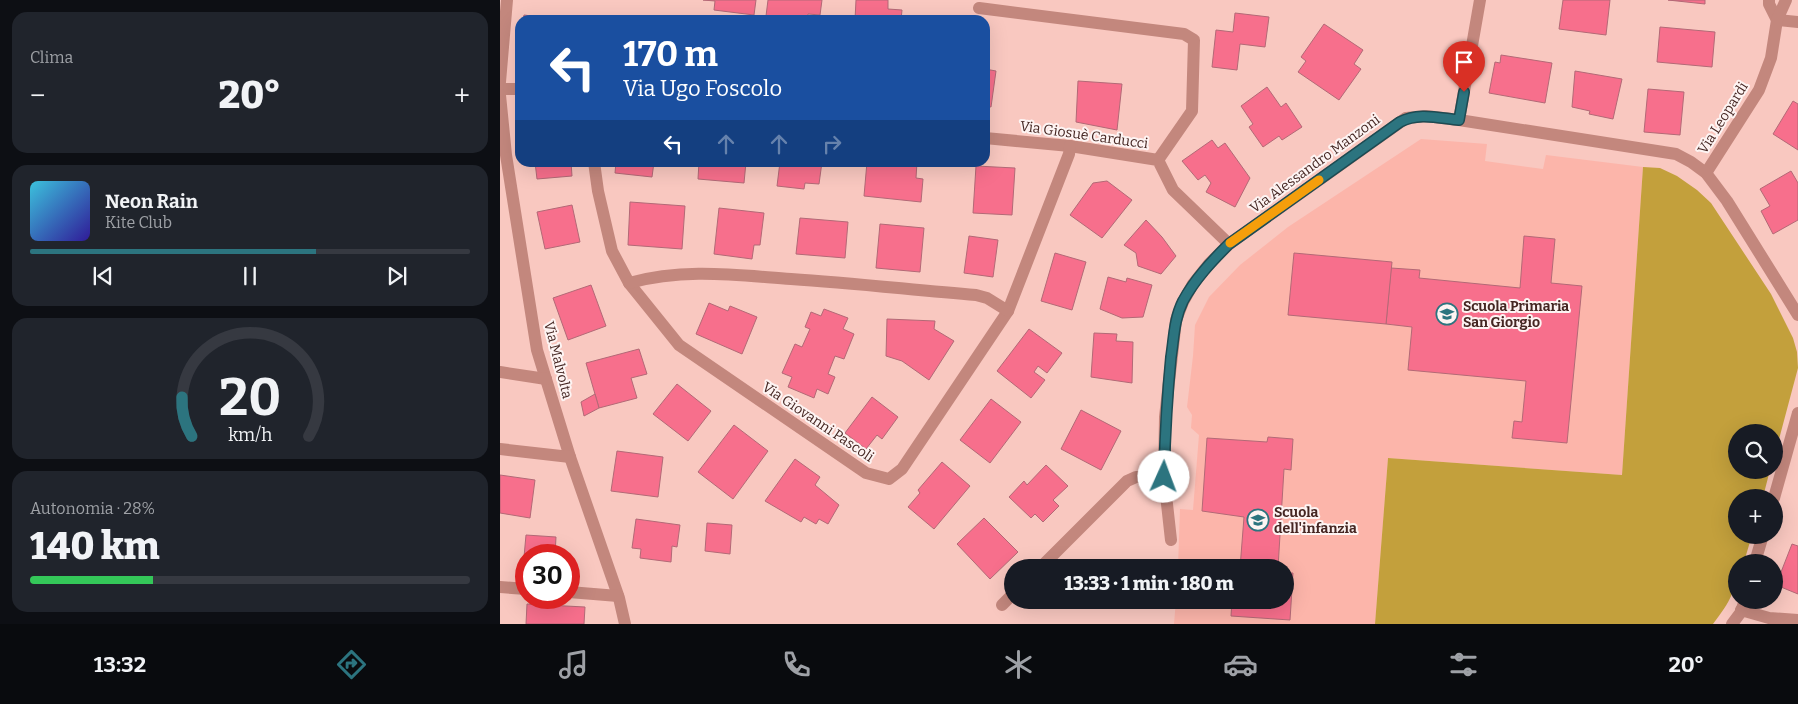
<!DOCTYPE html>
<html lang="it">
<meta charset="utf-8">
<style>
:root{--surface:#171b24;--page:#20242c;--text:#f1f3f6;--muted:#9ea1a6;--line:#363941;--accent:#2c747f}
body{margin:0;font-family:Bitter,serif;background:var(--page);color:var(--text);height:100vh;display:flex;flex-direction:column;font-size:19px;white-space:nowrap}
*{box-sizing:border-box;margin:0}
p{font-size:16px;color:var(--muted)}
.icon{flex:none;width:28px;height:28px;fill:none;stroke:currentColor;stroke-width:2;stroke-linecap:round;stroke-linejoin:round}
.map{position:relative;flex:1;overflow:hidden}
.details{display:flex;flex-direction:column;gap:12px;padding:12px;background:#0d0f14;width:500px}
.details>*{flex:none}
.guide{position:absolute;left:15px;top:15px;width:475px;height:152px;border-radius:15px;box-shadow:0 5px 20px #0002;background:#1a4fa0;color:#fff;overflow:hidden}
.controls{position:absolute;left:1228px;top:424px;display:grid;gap:10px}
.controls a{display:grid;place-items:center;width:55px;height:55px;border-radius:50%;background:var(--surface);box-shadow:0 5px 20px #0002;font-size:25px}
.speed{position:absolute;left:15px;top:544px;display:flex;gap:10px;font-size:25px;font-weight:700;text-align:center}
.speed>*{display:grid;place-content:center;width:65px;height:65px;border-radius:50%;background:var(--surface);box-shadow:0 5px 20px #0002;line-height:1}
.speed .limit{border:8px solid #d22;background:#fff;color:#111}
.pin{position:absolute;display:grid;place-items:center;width:42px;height:42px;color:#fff;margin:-51px -21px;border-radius:50% 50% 50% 0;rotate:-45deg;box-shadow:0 0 5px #0007}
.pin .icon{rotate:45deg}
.me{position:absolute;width:55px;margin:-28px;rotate:2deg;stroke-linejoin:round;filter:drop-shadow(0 0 4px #0008)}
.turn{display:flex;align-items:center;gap:18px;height:105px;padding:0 25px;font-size:22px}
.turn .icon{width:65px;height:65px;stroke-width:2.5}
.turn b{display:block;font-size:35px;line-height:42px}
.lanes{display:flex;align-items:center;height:48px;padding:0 25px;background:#0003;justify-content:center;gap:25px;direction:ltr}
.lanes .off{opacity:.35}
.big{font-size:38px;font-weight:800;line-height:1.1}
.details .widget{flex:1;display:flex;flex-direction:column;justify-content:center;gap:8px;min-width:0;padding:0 18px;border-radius:15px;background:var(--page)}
.details .dial{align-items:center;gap:0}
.dial svg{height:130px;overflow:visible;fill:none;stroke:var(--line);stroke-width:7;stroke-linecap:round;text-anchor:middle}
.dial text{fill:var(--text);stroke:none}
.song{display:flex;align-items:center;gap:15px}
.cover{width:60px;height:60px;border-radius:8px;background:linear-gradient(135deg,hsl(190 70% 55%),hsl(250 70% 35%))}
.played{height:5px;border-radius:2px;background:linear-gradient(90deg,var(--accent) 65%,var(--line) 65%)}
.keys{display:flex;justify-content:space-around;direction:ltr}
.heat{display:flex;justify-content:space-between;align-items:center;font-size:28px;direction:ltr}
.charge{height:8px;border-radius:4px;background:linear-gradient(90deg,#34c759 28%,var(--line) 0)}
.trip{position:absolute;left:504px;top:559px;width:290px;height:50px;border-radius:25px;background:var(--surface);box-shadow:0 5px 20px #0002;font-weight:800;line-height:50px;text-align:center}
.dock{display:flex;height:80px;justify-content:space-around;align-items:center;background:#090b0e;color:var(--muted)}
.dock .icon{width:35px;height:35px}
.dock .selected{color:var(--accent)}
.dock b{font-size:22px;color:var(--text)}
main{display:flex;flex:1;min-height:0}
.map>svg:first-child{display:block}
.built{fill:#fcb5aa}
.green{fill:#c3a03c}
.building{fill:#f76f8c;stroke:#b36976}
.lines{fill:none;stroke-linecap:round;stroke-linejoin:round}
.minor{stroke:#c3877d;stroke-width:12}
.route-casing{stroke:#1d4b53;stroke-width:12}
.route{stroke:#2c747f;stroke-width:9}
.slow{stroke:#f59e0b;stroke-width:9}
.labels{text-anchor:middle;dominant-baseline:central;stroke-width:4;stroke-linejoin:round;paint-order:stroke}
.street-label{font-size:14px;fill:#452622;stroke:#fdf4f3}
.poi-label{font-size:14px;font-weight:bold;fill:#452622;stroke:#fdf4f3;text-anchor:start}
</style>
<main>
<section class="details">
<div class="widget"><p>Clima</p>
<div class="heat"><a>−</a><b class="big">20°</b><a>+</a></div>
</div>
<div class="widget">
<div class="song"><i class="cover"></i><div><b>Neon Rain</b><p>Kite Club</p></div></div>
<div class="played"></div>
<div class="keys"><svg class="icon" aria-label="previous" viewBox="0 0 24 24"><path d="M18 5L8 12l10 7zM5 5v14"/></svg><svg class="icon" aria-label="pause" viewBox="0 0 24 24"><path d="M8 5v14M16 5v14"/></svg><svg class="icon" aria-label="next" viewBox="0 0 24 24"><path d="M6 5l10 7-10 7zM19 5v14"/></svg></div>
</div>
<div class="widget dial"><svg viewBox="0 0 100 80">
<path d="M14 69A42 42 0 1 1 86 69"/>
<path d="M14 69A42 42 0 0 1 8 45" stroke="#2c747f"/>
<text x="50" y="56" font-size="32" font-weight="700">20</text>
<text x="50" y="72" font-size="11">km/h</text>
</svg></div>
<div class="widget"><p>Autonomia · 28%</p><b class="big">140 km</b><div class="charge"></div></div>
</section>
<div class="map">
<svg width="1298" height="624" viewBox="0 0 1298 624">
<rect width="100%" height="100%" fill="#f9c8c0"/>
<!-- built -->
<polygon class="built" points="921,139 987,144 985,161 1043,169 1046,155 1143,167 1122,475 888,458 875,624 674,624 676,600 785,600 785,568 678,567 680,509 693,510 699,435 691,428 692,415 687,407 693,356 695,325 709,297 740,265 788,227"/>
<!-- green -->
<path class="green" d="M1143,167L1160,168L1177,176L1197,190L1211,203L1271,294L1293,338L1297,352L1298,368L1274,458V432H1236V470H1270L1263,497L1236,498V535H1252L1244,562H1236C1236,593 1231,600 1213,624H875L888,458L1122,475Z"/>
<!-- building -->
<g class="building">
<polygon points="203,0 256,0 254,15 214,10 215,1"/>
<polygon points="268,0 322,0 320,15 308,14 307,20 266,16"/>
<polygon points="356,0 388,0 388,9 402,10 401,20 355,20"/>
<polygon points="1063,0 1110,0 1106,35 1059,29"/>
<polygon points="1168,0 1205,0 1205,4"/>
<polygon points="735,13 769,17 765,47 740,44 737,70 712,67 716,30 733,32"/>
<polygon points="24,15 62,20 23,20"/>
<polygon points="824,24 863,50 854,64 861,69 839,100 798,72 806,61 801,57"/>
<polygon points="1160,27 1215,32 1212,67 1157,62"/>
<polygon points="1001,55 1052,63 1045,103 989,93 995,62 1000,63"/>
<polygon points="485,69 496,71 491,107 485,106"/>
<polygon points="1075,71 1122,79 1113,119 1089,114 1090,111 1072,107"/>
<polygon points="578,81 622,84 617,130 576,122"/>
<polygon points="767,87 781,107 786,103 802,127 782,140 779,136 763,147 749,127 753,124 741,106"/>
<polygon points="1148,89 1184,92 1180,135 1144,132"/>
<polygon points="1293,101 1298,104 1298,150 1273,134"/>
<polygon points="712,140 718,148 725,143 750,178 735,207 706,192 711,183 705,175 698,180 682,161"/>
<polygon points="35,162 71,162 72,176 37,179"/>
<polygon points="116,162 154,162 152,177 115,173"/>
<polygon points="199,162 246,162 244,183 198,179"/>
<polygon points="280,162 322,162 319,184 305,183 304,189 277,186"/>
<polygon points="367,162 417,162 416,178 423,179 421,202 364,196"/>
<polygon points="476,166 515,168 512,215 473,213"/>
<polygon points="1291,171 1298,183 1298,220 1273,234 1261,211 1270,206 1260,189"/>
<polygon points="607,181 632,200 602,238 570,215 593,183"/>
<polygon points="130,202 185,206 182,249 128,245"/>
<polygon points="72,205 80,242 45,249 37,212"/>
<polygon points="219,208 264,213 260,245 254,245 252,259 214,254"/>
<polygon points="300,218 348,222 345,258 296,254"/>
<polygon points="646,220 662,237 676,256 661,274 638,266 636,253 624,245"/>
<polygon points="380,224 424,228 420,272 376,268"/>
<polygon points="469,236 498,240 493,277 464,273"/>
<polygon points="1024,236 1055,239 1051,283 1082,286 1067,443 1012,438 1014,421 1022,422 1026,381 908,370 912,327 886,324 891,268 920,270 919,278 1020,288"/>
<polygon points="555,253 586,262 572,310 541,301"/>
<polygon points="794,253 892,262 886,324 788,315"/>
<polygon points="608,277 626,282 627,278 652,285 643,317 622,318 600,309"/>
<polygon points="91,285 106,326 68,340 53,298"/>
<polygon points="209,303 228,311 230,306 257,317 242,354 196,334"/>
<polygon points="324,309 348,318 343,329 354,334 344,359 335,356 328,374 335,377 328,394 317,389 314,398 288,387 292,377 282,373 295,344 302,347 310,329 305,327 311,312 321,316"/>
<polygon points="387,319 435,321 434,329 454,341 429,380 402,361 386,356"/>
<polygon points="529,329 562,353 547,373 538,366 534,372 545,380 531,398 497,371"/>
<polygon points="594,333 617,334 616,341 633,342 632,383 591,377"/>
<polygon points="139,349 147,374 131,378 137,398 99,408 86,363"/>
<polygon points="177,384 211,411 188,441 153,414"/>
<polygon points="95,394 99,408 84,416 81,402"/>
<polygon points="372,397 398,417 382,439 377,435 366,449 345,433"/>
<polygon points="491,399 521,422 490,463 460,440"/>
<polygon points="581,410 621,431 601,470 561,449"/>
<polygon points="234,425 268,451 233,499 198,472"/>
<polygon points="768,437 793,439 791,470 784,469 778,568 740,568 744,517 702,511 707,438 767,442"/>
<polygon points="117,451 163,457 158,497 111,491"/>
<polygon points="295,459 320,477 315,485 339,505 328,524 319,519 316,524 304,517 301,522 265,501"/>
<polygon points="442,462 470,486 434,529 408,507 420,493 418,490"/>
<polygon points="546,465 568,486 553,500 559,506 543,522 535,514 531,518 509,497 524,481 527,485"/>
<polygon points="0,475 35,480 30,518 0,513"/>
<polygon points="484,518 518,552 490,579 457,544"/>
<polygon points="136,519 180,525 177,547 172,546 171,562 140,558 141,549 132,548"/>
<polygon points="207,523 232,525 230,554 205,551"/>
<polygon points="26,535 56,537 55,555 26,555 26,579 22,579"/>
<polygon points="1292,544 1298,546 1298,594 1276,585"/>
<polygon points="785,573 793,573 790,620 731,616 732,600 785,600"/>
<polygon points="27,604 85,607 84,624 26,624"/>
</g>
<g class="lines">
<!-- minor -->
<g class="minor">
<polyline points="1269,0 1269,4 1277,20"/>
<polyline points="479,8 684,34 694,40 692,111 658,160"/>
<polyline points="1277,20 1298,22"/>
<polyline points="0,82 7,0"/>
<polyline points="0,89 20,89"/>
<polyline points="0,95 6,155 37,350 70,457 119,598 125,624"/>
<polyline points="959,120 980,0"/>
<polyline points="485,138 570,146 658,160 673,190 729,244"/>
<polyline points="94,162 98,191 112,251 129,283 179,345 366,473 389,479 402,469 508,311 569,154 570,146"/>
<polyline points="1206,173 1259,90 1271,58 1277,20 1286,0"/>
<path d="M129,283C185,268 234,275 291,279C353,283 414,290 476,295L487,298L508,311"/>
<polyline points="0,372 46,379"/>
<polyline points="0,449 70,457"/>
<polyline points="1274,498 1298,413"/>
<polyline points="671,540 664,477 665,417 676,320 683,302 693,284 709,264 729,244 906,118 926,116 959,120 1176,154 1191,162 1206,173 1227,201 1298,315"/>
<polyline points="1255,562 1263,535"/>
<polyline points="540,568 627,481 636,477 664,477"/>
<polyline points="0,587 26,589"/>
<polyline points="69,592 118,596"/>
<polyline points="502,605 512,595"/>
<polyline points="1241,610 1269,618 1298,620"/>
<polyline points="1232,624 1241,612 1245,600"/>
</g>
</g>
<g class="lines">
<!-- route casing -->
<g class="route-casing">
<path id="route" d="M664,477C665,437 667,397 671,357C674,338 674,319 683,301C695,279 711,262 729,244L900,122C918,112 939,118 959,120L964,92"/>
</g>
<!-- route -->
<use href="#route" class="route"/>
<!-- slow -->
<polyline class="slow" points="730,243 819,180"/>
</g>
<!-- icons -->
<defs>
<g id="school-ring" transform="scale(1.125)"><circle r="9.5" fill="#fdf4f3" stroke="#2c747f" stroke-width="1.5"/><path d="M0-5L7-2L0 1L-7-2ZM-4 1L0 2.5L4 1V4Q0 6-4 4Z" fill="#2c747f"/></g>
</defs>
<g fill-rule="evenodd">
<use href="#school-ring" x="947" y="314"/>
<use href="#school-ring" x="758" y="520"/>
</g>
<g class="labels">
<!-- street labels -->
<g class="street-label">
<text transform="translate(1223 118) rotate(-58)">Via Leopardi</text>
<text transform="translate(584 135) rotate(8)">Via Giosuè Carducci</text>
<text transform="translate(815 164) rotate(-36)">Via Alessandro Manzoni</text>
<text transform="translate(58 360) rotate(76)">Via Malvolta</text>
<text transform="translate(318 422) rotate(34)">Via Giovanni Pascoli</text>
</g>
<!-- poi labels -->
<g class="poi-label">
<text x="963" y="306">Scuola Primaria<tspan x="963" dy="16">San Giorgio</tspan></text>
<text x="774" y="512">Scuola<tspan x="774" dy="16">dell'infanzia</tspan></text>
</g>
</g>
</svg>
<div class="controls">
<a><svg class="icon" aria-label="search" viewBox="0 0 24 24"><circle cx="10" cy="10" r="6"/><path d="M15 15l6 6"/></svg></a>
<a>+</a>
<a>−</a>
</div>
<div class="speed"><div class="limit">30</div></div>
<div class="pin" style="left:964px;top:92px;background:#d93025"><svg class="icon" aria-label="arrive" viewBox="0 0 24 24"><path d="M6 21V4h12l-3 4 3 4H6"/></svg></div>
<svg class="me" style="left:664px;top:477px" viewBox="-20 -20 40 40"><circle r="19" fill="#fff"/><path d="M0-13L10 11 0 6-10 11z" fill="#2c747f"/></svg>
<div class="trip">13:33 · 1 min · 180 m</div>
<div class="guide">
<div class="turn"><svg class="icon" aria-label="left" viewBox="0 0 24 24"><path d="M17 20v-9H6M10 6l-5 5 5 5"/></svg><div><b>170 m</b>Via Ugo Foscolo</div></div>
<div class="lanes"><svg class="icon" aria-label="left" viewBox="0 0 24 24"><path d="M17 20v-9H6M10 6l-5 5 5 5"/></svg><svg class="icon off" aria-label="ahead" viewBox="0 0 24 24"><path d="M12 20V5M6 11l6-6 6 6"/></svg><svg class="icon off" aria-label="ahead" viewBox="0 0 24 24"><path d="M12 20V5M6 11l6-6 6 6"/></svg><svg class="icon off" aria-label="right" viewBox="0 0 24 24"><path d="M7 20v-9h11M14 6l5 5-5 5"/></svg></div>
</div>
</div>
</main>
<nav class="dock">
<b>13:32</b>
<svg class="icon selected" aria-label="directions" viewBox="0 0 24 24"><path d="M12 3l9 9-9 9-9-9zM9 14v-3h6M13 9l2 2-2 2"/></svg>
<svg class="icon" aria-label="music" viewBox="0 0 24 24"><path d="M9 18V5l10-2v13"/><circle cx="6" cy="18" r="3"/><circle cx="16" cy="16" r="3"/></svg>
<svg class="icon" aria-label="phone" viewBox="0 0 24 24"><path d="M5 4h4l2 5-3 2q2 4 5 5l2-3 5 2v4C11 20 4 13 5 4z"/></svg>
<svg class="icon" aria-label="climate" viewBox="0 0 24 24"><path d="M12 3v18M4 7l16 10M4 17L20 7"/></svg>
<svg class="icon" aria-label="car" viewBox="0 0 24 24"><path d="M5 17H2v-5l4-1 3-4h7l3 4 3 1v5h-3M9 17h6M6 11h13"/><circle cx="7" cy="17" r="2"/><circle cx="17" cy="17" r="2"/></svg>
<svg class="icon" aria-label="filters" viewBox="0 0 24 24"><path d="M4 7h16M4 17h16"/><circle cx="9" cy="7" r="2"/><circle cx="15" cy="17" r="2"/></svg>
<b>20°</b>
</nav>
